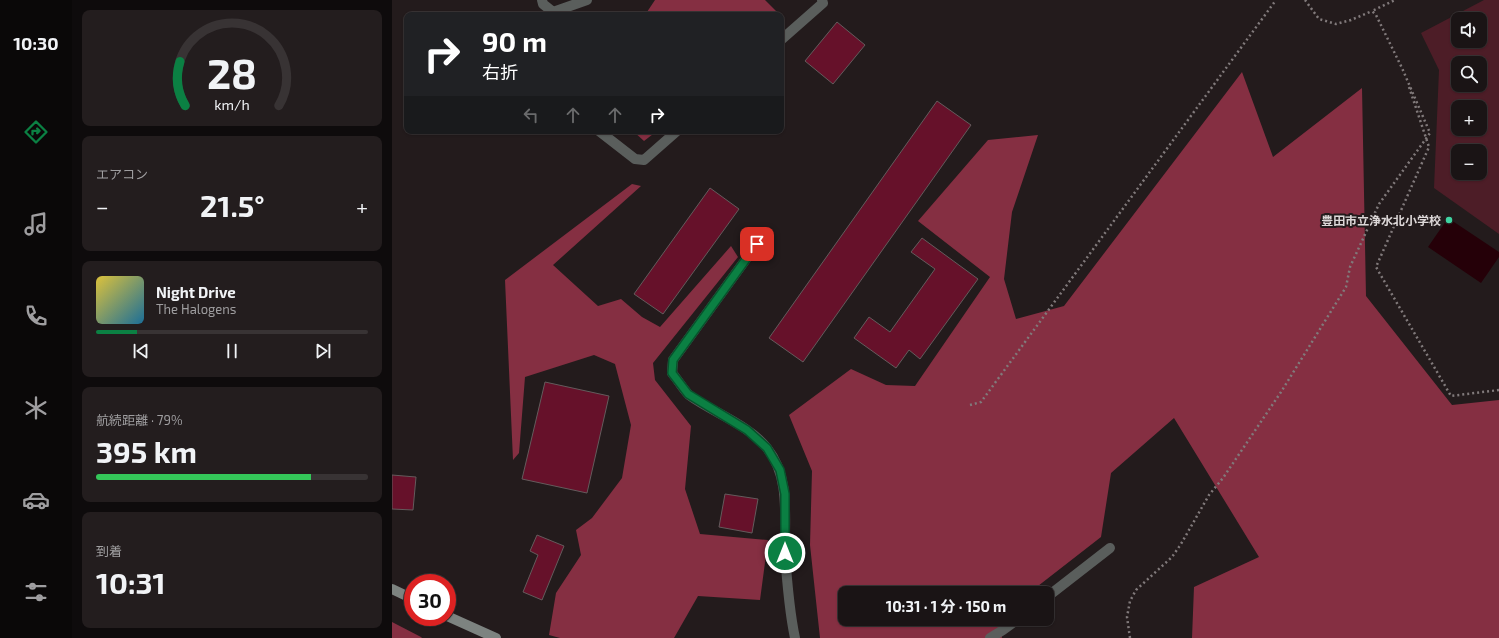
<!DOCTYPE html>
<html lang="ja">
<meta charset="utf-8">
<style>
:root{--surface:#1a1415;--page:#231d1e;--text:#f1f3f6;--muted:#9f9ea0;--line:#383334;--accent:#0b8043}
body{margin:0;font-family:"Exo 2","Noto Sans JP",sans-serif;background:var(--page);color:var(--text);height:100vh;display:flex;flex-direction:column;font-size:15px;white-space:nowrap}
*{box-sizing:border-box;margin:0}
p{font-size:13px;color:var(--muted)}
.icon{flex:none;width:22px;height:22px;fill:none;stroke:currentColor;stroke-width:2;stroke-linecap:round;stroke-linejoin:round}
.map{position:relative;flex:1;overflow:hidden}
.details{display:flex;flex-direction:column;gap:10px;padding:10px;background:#0e0b0c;width:320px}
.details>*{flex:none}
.top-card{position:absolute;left:12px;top:12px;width:380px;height:122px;border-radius:8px;box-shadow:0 1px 3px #0004,0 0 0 1px var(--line);background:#202124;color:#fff;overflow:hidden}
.tools{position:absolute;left:1059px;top:12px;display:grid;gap:8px}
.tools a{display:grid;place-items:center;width:36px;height:36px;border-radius:8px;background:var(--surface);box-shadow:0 1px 3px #0004,0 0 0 1px var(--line);font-size:20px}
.speed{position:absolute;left:12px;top:574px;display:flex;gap:8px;font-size:20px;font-weight:700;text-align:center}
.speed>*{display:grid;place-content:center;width:52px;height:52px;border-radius:50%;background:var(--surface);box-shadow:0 1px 3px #0004,0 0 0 1px var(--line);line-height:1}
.speed .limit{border:6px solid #d22;background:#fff;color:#111}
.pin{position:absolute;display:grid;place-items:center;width:34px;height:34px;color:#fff;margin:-17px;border-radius:8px;box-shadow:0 2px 6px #0006}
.me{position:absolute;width:44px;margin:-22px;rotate:0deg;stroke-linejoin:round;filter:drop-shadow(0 0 3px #0008)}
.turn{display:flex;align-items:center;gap:14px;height:84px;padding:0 12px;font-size:18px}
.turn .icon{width:52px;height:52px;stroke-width:2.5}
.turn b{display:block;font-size:28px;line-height:34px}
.lanes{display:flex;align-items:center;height:38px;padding:0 12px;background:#0003;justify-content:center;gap:20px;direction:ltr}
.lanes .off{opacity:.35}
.big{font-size:30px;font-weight:700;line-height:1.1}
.details .tile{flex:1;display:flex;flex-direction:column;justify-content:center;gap:6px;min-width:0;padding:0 14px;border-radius:8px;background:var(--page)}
.details .dial{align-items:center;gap:0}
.dial svg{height:104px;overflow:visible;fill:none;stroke:var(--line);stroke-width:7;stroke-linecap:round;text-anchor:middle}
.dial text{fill:var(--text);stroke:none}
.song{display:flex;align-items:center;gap:12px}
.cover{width:48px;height:48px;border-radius:6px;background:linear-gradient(135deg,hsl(50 70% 55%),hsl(200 70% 35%))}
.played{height:4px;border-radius:2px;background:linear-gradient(90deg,var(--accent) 15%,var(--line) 15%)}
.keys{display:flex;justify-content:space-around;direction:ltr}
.heat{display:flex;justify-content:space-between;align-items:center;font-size:22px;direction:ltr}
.charge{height:6px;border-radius:3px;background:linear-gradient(90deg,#34c759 79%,var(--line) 0)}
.trip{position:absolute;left:446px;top:586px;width:216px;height:40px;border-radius:8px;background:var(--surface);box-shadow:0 1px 3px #0004,0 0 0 1px var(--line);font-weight:700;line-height:40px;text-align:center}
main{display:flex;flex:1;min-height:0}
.dock{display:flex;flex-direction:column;width:72px;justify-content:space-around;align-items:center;background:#0a0808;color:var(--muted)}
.dock .icon{width:28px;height:28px}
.dock .current{color:var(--accent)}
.dock b{font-size:18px;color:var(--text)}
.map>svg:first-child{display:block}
.green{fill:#4d1d27;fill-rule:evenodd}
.forest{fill:#852f42}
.water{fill:#250008}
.building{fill:#66112a;stroke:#645b5c}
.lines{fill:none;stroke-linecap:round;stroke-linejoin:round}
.path{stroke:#817a7b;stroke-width:2.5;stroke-dasharray:2 3;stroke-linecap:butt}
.street{stroke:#5a5e5c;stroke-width:10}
.secondary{stroke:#7d8380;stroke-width:10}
.route-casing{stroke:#07532c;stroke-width:10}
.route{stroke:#0b8043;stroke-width:7}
.poi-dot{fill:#3fd4a2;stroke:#231b1c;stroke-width:1.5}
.labels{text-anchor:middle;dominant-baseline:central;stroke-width:4;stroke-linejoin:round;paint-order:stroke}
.poi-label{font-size:12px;font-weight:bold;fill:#ddd8d8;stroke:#231b1c;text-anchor:end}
</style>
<main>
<nav class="dock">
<b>10:30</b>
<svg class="icon current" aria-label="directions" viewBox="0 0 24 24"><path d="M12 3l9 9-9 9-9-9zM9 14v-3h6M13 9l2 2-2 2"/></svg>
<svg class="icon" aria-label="music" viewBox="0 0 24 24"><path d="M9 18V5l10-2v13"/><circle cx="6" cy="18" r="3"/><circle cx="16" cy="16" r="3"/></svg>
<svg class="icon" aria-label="phone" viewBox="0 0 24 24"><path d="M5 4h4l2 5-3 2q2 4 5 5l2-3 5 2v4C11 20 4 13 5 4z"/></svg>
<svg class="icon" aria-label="climate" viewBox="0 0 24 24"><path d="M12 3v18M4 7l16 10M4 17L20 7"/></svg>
<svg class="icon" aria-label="car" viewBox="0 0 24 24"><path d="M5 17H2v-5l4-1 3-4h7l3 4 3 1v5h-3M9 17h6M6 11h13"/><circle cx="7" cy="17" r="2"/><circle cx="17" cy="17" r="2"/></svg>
<svg class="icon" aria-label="filters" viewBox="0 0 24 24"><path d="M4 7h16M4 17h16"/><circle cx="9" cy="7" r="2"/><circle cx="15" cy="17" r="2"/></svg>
</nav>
<section class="details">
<div class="tile dial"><svg viewBox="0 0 100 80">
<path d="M14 69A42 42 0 1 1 86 69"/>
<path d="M14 69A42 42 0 0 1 10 35" stroke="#0b8043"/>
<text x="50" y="56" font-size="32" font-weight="700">28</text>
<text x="50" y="72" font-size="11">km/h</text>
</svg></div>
<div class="tile"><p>エアコン</p>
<div class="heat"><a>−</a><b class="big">21.5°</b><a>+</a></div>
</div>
<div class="tile">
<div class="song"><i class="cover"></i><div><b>Night Drive</b><p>The Halogens</p></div></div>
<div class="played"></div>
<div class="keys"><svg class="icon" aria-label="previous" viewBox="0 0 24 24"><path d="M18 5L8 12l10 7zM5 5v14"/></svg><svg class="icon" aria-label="pause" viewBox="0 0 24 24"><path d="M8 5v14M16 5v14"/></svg><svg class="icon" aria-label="next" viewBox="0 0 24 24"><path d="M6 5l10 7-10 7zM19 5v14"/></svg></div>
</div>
<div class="tile"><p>航続距離 · 79%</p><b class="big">395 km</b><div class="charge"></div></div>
<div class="tile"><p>到着</p><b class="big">10:31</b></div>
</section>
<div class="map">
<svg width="1107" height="638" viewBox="0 0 1107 638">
<rect width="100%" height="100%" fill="#231b1c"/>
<!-- green -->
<path class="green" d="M1092,0H1107V234L1042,188L1047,70L1029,33ZM1066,19H1088V41H1066ZM1066,63H1088V85H1066ZM1066,107H1088V129H1066ZM1066,151H1088V173H1066Z"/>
<!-- forest -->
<g class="forest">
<polygon points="263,0 373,0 388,15 253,15"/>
<polygon points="850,72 881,157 970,88 974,296 1060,405 1107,400 1107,638 800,638 802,587 867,557 782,418 719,473 709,537 637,593 453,593 453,619 606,619 610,638 428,638 418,545 420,471 397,415 459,369 494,385 523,386 598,277 526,221 596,140 646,135 620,212 612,279 624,319 672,306"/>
<polygon points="241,131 265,131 252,141"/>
<polygon points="240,184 249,186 161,265 206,306 229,299 250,317 268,327 339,246 346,257 261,363 263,380 299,426 293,489 308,534 376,540 368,600 306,596 282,638 168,638 157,635 164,593 189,555 184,530 200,518 230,478 239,425 223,364 202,355 133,377 127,453 121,460 113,280"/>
<polygon points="0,622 29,637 30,638 0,638"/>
</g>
<!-- water -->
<polygon class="water" points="1056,218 1107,252 1107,257 1089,283 1036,247"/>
<!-- building -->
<g class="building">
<polygon points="445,22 473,45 441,84 413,61"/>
<polygon points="545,101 579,125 411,362 377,338"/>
<polygon points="318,188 347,209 271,314 242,294"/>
<polygon points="530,238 586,279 528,359 517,350 504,368 462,338 477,317 498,332 543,269 519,252"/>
<polygon points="153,382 217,396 195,493 130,479"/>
<polygon points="0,475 24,477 21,510 0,509"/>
<polygon points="333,494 366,499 360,533 327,527"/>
<polygon points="145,535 172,546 150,600 131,592 146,555 138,551"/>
</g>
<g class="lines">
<!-- path -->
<g class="path">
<polyline points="913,0 927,19 944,24 959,20 980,11"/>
<polyline points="1017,87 1037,147 984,267 1059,396 1107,390"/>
<polyline points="578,405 589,402 884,0"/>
<polyline points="738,638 735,617 738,601 744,590 780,557 789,544 817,495 831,478 889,392 954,287 958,267 987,204 1038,133 1010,68 984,15 980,11 1003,0"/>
</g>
<!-- street -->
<g class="street">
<polyline points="150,0 151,4 161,12 195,0"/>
<polyline points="389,40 431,3 430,0"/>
<polyline points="207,131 243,159 252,160 285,131"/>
<path d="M365,244L281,360L280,373C286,380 291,389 297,395C320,412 357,425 375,448C399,478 392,518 393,553C395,582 397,610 403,638"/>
<polyline points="655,597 718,548"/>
<polyline points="598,638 611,630 626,619"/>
</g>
<!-- secondary -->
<g class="secondary">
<polyline points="0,589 21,599"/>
<polyline points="55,616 104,638"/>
</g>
</g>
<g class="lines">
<!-- route casing -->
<g class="route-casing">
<polyline id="route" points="365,244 281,360 280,373 296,394 355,430 375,448 388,470 393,494 393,553"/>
</g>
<!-- route -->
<use href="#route" class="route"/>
</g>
<!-- markers -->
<circle class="poi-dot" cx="1057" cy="220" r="4"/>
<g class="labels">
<!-- poi labels -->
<g class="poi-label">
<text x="1049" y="220">豊田市立浄水北小学校</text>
</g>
</g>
</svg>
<div class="tools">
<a><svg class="icon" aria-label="sound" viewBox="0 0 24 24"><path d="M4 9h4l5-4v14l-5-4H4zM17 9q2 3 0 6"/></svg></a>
<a><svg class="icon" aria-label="search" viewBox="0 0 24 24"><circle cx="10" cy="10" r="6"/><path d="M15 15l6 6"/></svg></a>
<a>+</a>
<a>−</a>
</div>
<div class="speed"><div class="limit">30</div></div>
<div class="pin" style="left:365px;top:244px;background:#d93025"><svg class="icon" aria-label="arrive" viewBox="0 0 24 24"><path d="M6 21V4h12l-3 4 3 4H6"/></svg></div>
<svg class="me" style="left:393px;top:553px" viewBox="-20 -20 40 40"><circle r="17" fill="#0b8043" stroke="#fff" stroke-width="3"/><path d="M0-11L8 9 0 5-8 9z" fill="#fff"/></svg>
<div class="trip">10:31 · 1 分 · 150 m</div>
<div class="top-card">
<div class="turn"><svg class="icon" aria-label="right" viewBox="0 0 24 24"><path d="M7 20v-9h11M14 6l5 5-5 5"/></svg><div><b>90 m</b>右折</div></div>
<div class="lanes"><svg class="icon off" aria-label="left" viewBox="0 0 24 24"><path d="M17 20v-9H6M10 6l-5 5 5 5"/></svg><svg class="icon off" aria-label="ahead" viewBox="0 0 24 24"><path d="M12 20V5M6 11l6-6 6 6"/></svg><svg class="icon off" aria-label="ahead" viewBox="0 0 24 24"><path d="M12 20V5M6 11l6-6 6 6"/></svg><svg class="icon" aria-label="right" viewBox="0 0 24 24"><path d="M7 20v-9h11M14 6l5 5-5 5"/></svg></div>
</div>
</div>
</main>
